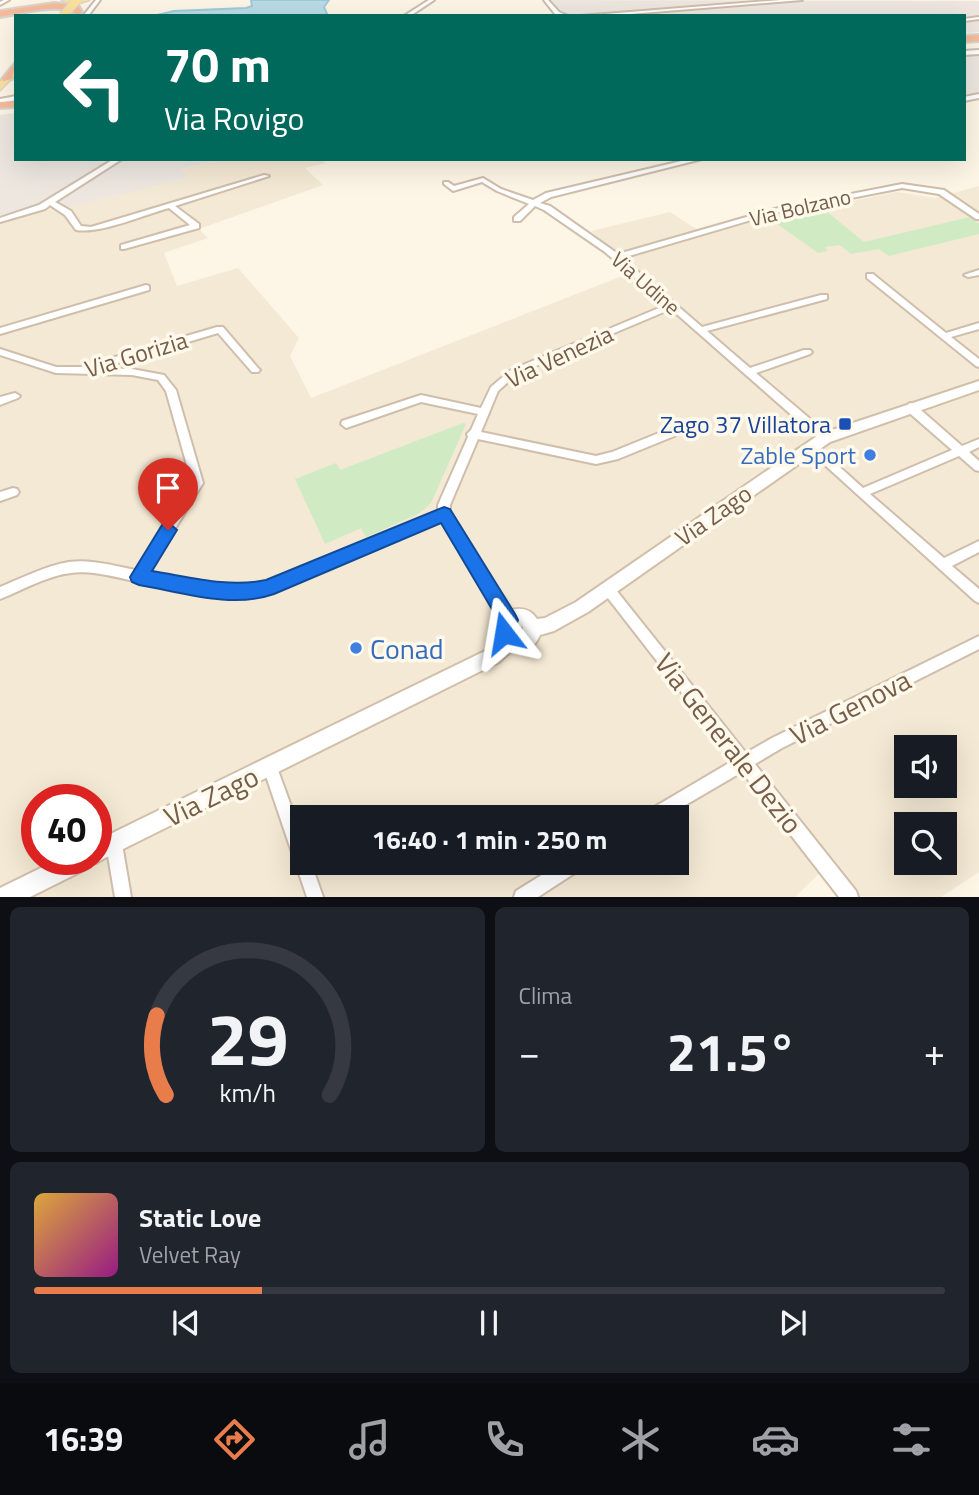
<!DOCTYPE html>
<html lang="it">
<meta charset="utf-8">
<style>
:root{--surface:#171b24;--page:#20242c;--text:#f1f3f6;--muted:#9ea1a6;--line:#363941;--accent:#e87c4a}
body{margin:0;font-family:"Titillium Web",sans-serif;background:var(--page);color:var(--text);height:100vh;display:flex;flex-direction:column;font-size:26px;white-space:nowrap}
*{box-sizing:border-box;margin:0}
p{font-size:23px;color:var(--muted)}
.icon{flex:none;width:38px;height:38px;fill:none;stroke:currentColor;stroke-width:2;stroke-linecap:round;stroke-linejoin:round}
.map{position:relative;height:897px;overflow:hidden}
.sheet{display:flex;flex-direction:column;gap:10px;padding:10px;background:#0d0f14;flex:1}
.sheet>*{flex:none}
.hud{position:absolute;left:14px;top:14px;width:952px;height:147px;border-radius:0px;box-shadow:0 7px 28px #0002;background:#00695c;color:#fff;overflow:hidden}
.controls{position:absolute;left:894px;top:735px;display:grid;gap:14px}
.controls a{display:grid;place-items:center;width:63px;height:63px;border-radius:0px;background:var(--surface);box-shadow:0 7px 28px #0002;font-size:35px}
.speed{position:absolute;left:21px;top:784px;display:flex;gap:14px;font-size:35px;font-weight:700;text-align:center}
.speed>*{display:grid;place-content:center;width:91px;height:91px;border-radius:50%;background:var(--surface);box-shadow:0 7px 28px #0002;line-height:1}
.speed .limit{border:10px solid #d22;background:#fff;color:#111}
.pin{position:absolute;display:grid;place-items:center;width:60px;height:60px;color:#fff;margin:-72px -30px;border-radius:50% 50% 50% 0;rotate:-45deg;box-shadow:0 0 7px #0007}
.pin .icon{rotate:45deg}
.me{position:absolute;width:77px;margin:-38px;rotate:346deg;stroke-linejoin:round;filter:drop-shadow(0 0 5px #0008)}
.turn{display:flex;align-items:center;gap:24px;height:147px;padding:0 35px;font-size:32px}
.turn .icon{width:91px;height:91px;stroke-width:2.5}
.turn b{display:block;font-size:49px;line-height:60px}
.big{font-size:52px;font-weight:700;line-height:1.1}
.sheet .card{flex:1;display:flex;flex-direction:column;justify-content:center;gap:10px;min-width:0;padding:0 24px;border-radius:10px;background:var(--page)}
.sheet .dial{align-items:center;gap:0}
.dial svg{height:182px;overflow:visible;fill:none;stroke:var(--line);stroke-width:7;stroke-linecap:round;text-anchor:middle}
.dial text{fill:var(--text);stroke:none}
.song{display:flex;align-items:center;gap:21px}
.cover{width:84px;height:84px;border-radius:10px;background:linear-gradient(135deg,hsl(40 70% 55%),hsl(310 70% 35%))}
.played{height:7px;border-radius:4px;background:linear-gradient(90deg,var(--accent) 25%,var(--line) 25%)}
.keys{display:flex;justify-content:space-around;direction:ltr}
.heat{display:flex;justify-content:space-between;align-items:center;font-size:38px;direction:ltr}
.sheet .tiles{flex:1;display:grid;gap:10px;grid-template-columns:1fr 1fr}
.card:last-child{grid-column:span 2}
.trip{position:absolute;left:290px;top:805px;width:399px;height:70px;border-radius:0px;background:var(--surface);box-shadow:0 7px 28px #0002;font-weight:700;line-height:70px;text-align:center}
.dock{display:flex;height:112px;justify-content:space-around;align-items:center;background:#090b0e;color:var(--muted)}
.dock .icon{width:49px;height:49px}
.dock .current{color:var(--accent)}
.dock b{font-size:32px;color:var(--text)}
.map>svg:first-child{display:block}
.residential{fill:#f4e9d4;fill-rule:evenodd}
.industrial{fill:#ede7e0}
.green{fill:#d0ebc4}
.water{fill:#badce7;stroke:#a0cad9;stroke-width:2}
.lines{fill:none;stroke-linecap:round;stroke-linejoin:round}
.street-casing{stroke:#cfbeac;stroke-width:4}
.secondary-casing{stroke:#d2bfa9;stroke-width:4}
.primary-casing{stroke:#dbd5d0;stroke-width:3}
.highway-casing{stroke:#dbd5d0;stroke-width:4}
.street{fill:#fff;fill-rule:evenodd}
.secondary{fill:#fff;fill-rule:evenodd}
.primary{fill:#fce19e;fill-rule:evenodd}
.highway{fill:#f7bc9c;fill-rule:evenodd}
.primary-bridge-casing{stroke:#dbd5d0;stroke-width:10;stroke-linecap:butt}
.primary-bridge{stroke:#fce19e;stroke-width:8}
.route{fill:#1a73e8;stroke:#114b97;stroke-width:2}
.transit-dot{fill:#1a4fb4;stroke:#fff9ec;stroke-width:2.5}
.shop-dot{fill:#3f7fe0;stroke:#fff9ec;stroke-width:2.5}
.labels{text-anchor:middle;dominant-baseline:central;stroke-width:7;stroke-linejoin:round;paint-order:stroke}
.far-street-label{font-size:21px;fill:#765e4a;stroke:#fff9ec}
.street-label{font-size:24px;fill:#765e4a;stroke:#fff9ec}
.transit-label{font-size:24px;fill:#164399;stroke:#fff9ec;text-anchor:end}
.shop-label{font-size:24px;fill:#366cbe;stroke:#fff9ec;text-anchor:end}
.near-shop-label{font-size:28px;fill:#366cbe;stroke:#fff9ec;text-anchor:start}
.near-street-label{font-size:28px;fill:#765e4a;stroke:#fff9ec}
</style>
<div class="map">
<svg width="979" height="897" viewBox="0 0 979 897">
<rect width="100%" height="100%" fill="#fdf6e6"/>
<!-- residential -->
<path class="residential" d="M227,159H321L326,163L305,168L323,185L199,229L208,238L164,253L177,286L238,268L299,338L290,356L311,398L635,271L591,231L670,212L704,234L772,217L897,192L935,198L979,186V872L941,897L839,896L820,873L795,897H0V220L51,202L60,209L186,178L182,169ZM906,747H945V786H906ZM37,800H96V859H37ZM303,817H677V863H303ZM906,824H945V863H906Z"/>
<!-- industrial -->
<g class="industrial">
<polygon points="545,0 979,1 979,32 964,33 964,16 558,16"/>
<polygon points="979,49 979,93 964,95 964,50"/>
<polygon points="16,113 16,159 225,159 182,169 187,178 61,209 51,202 0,220 0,115"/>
</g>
<!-- green -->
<g class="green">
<polygon points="820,206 864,242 970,217 979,224 979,234 889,256 879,249 851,254 840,245 825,247 828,251 818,253 769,218"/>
<polygon points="463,423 466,424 431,503 418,514 366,537 361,528 325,544 295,479 336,463 340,470"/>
</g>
<!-- water -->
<polygon class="water" points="251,0 329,0 324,7 328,16 153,16 174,11 246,8 252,6"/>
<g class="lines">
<!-- street casing -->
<g class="street-casing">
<g id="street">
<polygon points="4,0 9,0 0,5 0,2"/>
<polygon points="96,0 100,0 88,16 83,16"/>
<polygon points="429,0 434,0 410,16 404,16"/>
<polygon points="544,0 548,0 559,12 568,16 555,14"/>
<polygon points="781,0 802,0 605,16 580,16"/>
<polygon points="979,17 979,19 964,21 964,19"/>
<polygon points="979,50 979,54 964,55 964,51"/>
<polygon points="979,94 979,98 964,101 964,97"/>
<polygon points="16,96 16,100 0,103 0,99"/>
<path d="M114,159H122L55,202L71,211L81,226L91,227L264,175L269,176L175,206L199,224V228L124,249H121V245L190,225L169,208C143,215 101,234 76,230L65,215L50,205L45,209L0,222V218L39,205Z"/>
<path d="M690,159H702L551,197L540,203L550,206L618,254L774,209L902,184L944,190L979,214V219H976L939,194L902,188L775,213L622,258L702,327L821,295H827V299L707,331L750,368L804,350H810L812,352L810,354L756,373L829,435L830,438L829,441H821L671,309L517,374L498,391L481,432L596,456L612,452L686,422L690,421L695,425L694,428L618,459L596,464L478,439L450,505V513L514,616L515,620L514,624L509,626L504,624L442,520L267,593C222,600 183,592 139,582C118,578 93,570 71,573C46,576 23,590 0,599V587C22,578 45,566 69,562C91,559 115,566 136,570L192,483L166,391L158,380L132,375L56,373L0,355V349L56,367H81L217,327H223L258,368L260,370L258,372H252L218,333L101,368L132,369L164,375L176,390L203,483L148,573C188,582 225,588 266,583L438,511V505L468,437L467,434L471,430L478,414L421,402L346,428L341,424L342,421L421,395L481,408L491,387L511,370L666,305L605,252L544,210L535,206L520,221H514V217L529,204L497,191L482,182L453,191L444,184V182H448L454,186L483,178L501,189L533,200L546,193Z"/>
<polygon points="979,270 979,275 968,277 964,275"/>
<polygon points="867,274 873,274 946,333 979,323 979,329 951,337 979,359 979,367 976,366 867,278"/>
<polygon points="146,285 149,286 149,290 0,334 0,328"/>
<polygon points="15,393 20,396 18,398 0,405 0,397"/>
<polygon points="910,403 914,404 962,446 979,439 979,447 969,452 979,461 979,471 975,470 959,456 870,494 944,558 979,541 979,552 952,566 979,589 979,603 975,601 805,447 806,444 814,444 863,488 952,450 906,410 905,407"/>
<polygon points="13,488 17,489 19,492 17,495 0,501 0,492"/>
<polygon points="608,583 612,585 746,753 772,738 979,636 979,649 782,748 755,764 856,891 858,897 839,897 742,772 665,817 643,817 646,812 734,760 604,593 602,589 604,585"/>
<polygon points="270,760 275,762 303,839 303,863 311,863 323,897 307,897 263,767 265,762"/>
<polygon points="114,836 120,838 122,844 131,897 115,897 106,844 108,838"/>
<polygon points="561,863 583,863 581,869 538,897 514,897 516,891"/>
</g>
</g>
<!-- secondary casing -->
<g class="secondary-casing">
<path id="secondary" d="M979,381V390L830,442L588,612L554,631L540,635C535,647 525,655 511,651L499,662L103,859L96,863L92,861L90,867L30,897H0V888L59,859H96V841L487,650L498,639L496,626L505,612C518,607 529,607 537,619L545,618L576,602L820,434ZM516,624L523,627V633L520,636L513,633V627Z"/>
</g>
<!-- primary casing -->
<g class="primary-casing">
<g id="primary">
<polygon points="62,0 89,0 73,5"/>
<polygon points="13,67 16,67 16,74 0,90 0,82"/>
</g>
</g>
<!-- highway casing -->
<g class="highway-casing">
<g id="highway">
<path d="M54,3L78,5L82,12L78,15C58,2 24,13 0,17V11Z"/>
<polygon points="979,35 979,41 964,42 964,36"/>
<polygon points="16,62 12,79 3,81 2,79"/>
<polygon points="16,101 16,107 0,108 0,102"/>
</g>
</g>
<!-- street -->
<use href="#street" class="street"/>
<!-- secondary -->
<use href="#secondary" class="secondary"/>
<!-- primary -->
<use href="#primary" class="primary"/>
<!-- highway -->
<use href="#highway" class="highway"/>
<!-- primary-bridge casing -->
<g class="primary-bridge-casing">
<polyline id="primary-bridge" points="63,16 77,0"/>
</g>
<!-- primary-bridge -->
<use href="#primary-bridge" class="primary-bridge"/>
</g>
<!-- route -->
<path class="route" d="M444,507L450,509L515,614L518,620L511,639L504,642L497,639L494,633L499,621L441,523L274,594C231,609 182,592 139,585L132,582L130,577L162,525L168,522L177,530L152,571C190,577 228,588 266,580Z"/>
<!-- markers -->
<rect class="transit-dot" x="838" y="417" width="14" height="14" rx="3.5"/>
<g class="shop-dot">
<circle cx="870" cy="455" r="7"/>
<circle cx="356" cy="648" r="7"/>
</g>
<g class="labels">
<!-- far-street labels -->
<g class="far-street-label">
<text transform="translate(800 207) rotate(-13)">Via Bolzano</text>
<text transform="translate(646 283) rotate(41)">Via Udine</text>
</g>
<!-- street labels -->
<g class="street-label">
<text transform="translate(136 354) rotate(-17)">Via Gorizia</text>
<text transform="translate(559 356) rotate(-25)">Via Venezia</text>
<text transform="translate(713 515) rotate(-35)">Via Zago</text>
</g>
<!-- transit labels -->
<g class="transit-label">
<text x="831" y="424">Zago 37 Villatora</text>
</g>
<!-- shop labels -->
<g class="shop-label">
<text x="856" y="455">Zable Sport</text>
</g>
<!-- near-shop labels -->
<g class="near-shop-label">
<text x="370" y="648">Conad</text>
</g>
<!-- near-street labels -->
<g class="near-street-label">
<text transform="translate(850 707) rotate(-27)">Via Genova</text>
<text transform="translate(729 743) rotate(52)">Via Generale Dezio</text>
<text transform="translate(211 796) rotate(-26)">Via Zago</text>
</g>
</g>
</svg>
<div class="controls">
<a><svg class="icon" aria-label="sound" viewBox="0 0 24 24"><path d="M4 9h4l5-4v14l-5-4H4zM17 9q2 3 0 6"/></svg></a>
<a><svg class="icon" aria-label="search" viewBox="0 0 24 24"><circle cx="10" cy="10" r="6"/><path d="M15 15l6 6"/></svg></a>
</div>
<div class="speed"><div class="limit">40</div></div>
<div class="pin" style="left:168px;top:530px;background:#d93025"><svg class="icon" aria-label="arrive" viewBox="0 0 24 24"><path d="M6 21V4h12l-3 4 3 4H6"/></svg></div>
<svg class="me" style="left:504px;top:633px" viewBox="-20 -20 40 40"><path d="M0-17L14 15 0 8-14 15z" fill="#1a73e8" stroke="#fff" stroke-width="4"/></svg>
<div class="trip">16:40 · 1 min · 250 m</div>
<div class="hud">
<div class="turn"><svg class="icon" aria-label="left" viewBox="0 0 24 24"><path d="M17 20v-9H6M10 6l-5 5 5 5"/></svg><div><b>70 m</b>Via Rovigo</div></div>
</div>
</div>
<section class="sheet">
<div class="tiles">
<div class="card dial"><svg viewBox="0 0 100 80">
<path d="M14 69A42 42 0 1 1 86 69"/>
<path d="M14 69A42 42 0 0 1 10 34" stroke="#e87c4a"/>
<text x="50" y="56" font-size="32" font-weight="700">29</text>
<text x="50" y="72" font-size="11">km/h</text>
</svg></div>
<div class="card"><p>Clima</p>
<div class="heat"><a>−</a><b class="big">21.5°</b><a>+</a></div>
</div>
<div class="card">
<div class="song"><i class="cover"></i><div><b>Static Love</b><p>Velvet Ray</p></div></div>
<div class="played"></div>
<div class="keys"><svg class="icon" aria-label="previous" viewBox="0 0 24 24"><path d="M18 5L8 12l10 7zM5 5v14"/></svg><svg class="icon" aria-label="pause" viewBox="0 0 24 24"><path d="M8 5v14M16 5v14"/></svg><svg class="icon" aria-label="next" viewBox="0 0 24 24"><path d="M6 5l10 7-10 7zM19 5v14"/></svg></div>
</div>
</div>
</section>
<nav class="dock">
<b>16:39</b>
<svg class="icon current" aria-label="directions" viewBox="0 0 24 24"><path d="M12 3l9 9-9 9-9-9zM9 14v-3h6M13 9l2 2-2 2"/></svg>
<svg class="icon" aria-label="music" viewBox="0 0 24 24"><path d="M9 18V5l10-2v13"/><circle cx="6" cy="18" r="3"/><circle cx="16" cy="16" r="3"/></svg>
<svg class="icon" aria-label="phone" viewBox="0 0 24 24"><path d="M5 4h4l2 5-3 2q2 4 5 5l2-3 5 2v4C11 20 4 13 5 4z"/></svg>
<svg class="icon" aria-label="climate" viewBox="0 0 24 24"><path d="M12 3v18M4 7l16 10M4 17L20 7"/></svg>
<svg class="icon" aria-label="car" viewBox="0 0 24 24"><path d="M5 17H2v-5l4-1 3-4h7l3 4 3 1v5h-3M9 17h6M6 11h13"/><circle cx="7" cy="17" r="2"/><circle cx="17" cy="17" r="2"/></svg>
<svg class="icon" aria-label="filters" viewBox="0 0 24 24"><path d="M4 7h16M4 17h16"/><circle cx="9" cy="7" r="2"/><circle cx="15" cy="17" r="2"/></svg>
</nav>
